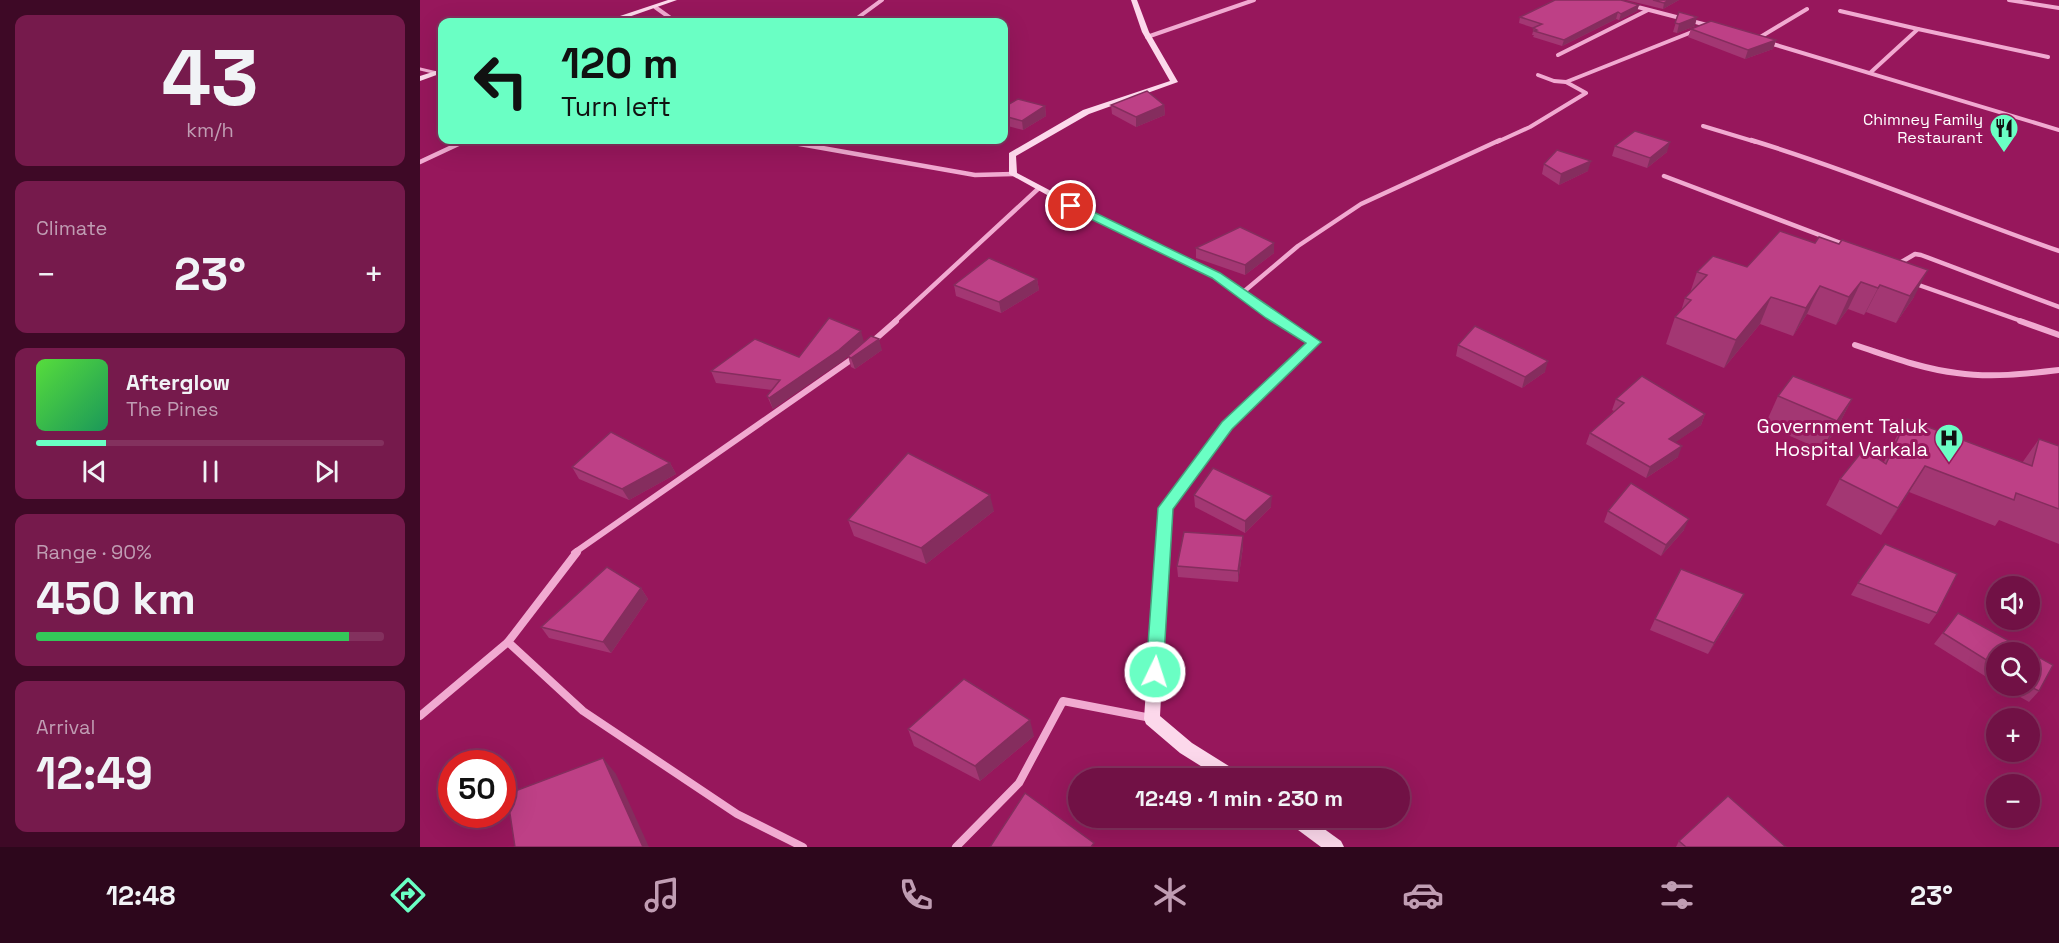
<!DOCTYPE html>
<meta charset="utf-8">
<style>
:root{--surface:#711145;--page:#761a4c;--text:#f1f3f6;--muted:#c09db3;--line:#83315e;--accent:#6affc4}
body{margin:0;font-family:"Space Grotesk",sans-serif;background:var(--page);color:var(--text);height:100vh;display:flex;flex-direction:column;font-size:22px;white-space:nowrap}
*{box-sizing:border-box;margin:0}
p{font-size:20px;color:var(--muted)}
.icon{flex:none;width:33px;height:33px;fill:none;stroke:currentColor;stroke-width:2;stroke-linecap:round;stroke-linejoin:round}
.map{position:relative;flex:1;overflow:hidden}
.sheet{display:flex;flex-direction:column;gap:15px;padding:15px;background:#3e0926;width:420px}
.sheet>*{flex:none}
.top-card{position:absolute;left:18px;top:18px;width:570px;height:126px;border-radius:12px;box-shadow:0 6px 24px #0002,0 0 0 2px var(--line);background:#6affc4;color:#111;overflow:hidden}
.controls{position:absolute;left:1566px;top:576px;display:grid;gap:12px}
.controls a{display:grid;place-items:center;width:54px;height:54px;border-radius:50%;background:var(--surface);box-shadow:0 6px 24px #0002,0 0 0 2px var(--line);font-size:30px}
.speed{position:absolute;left:18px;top:750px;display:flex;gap:12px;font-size:30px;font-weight:700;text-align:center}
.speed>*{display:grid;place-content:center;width:78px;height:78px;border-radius:50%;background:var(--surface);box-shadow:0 6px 24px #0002,0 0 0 2px var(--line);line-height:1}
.speed .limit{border:9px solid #d22;background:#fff;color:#111}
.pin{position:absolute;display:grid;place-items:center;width:51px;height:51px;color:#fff;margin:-26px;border:3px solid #fff;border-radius:50%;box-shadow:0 2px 6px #0007}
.me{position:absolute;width:66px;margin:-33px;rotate:4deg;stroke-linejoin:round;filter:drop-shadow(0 0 4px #0008)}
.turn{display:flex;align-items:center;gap:21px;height:126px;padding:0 24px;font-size:27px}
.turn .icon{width:78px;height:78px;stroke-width:2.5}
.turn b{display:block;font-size:42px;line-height:51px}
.big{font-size:45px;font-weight:600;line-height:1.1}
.sheet .card{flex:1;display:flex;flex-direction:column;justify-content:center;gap:9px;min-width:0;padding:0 21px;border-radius:12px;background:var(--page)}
.sheet .dial{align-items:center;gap:0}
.dial b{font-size:78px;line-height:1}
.song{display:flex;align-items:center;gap:18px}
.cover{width:72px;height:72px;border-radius:9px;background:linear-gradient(135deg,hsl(110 70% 55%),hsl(150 70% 35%))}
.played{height:6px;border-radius:3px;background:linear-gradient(90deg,var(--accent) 20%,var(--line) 20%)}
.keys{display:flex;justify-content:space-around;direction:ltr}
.heat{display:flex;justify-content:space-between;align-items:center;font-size:33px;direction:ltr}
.charge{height:9px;border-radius:4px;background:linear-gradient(90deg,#34c759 90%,var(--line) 0)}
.trip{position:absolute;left:648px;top:768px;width:342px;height:60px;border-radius:30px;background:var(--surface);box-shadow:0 6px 24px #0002,0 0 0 2px var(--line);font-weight:600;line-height:60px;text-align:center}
.tab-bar{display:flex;height:96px;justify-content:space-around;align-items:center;background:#2d071c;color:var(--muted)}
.tab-bar .icon{width:42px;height:42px}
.tab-bar .on{color:var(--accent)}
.tab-bar b{font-size:27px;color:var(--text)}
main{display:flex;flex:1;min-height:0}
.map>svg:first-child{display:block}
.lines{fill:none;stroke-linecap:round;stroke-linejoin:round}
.lane{stroke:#f1aad1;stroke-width:3}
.street-far3{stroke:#f1aad1;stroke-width:4}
.street-far2{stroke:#f1aad1;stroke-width:4.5}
.street-far1{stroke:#f1aad1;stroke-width:6}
.street{stroke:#f1aad1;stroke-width:8}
.secondary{fill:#fcd8eb;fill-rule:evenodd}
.wall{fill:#a33773}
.shaded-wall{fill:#852d5e}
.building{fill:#be4086;stroke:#852d5e;stroke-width:1.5}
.route{fill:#6affc4;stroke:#45a67f;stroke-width:1.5}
.labels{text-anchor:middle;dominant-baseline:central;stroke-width:6;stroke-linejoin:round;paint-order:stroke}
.far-poi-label{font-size:16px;fill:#fff;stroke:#97175c;text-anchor:end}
.poi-label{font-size:20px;fill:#fff;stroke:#97175c;text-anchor:end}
</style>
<main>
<section class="sheet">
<div class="card dial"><b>43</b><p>km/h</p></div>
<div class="card"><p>Climate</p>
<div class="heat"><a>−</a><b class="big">23°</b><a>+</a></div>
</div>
<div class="card">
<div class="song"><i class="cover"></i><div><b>Afterglow</b><p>The Pines</p></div></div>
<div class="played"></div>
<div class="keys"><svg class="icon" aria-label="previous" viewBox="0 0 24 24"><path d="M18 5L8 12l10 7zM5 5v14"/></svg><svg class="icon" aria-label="pause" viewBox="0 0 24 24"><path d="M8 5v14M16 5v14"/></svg><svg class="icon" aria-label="next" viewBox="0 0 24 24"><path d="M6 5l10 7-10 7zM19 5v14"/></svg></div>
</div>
<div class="card"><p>Range · 90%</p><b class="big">450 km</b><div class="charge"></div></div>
<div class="card"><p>Arrival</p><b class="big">12:49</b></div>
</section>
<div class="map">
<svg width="1639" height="847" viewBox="0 0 1639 847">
<rect width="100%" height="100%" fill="#97175c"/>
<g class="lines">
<!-- lane -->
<polyline class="lane" points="0,69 17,73"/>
<!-- street-far3 -->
<g class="street-far3">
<polyline points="1589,0 1639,8"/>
<polyline points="1210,5 1291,26"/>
<polyline points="235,7 256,22"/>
<polyline points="1420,11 1498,29"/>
<polyline points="432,22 462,0"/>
<polyline points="727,37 834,0"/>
<polyline points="1337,39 1387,9"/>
<polyline points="1346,42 1639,130"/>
<polyline points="1138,55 1228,10"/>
<polyline points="1450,73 1498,29 1628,57"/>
<polyline points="1118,75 1134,81 1146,82 1277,30"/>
<polyline points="1283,126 1336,142"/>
<polyline points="354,140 365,142"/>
<polyline points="44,142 48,140"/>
<polyline points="1077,142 1110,127 1166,93 1146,82"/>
</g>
<!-- street-far2 -->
<g class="street-far2">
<polyline points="357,140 555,175 593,174"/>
<path d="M1331,140C1435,172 1536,215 1639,251"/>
<polyline points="0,162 47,140"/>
<polyline points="1244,176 1426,245"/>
<polyline points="1478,264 1495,254 1501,255 1639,307"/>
<polyline points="1493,283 1604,322"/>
<polyline points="821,294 878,246 941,204 1080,140"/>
<polyline points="474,322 619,188"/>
</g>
<!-- street-far1 -->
<g class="street-far1">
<polyline points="1600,321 1639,335"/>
<polyline points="452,342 476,321"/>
<path d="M1435,345C1469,356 1502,369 1537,373C1571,378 1605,374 1639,370"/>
<polyline points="154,553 435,357"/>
</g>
<!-- street -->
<g class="street">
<polyline points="157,552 88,642 163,711 317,814 383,847"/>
<polyline points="0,716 88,642"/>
<polyline points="536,847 599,783 643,701 731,718"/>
</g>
<!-- secondary -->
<g class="secondary">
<polygon points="248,0 257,0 200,20 176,22 197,17"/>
<polygon points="711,0 717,0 729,32 758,82 669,114 596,156 597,173 671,212 800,274 899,342 811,429 751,509 740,716 772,743 820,773 822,778 800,778 760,753 726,724 724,719 738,508 803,423 887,342 847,317 792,278 665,216 589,174 589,153 663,110 750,81 722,32"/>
<polygon points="22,69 22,73 0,81 0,76"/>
<polygon points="867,818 889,818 921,841 924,847 901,847 870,824"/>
</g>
</g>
<!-- wall -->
<g class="wall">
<polygon points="1206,0 1259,0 1243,9"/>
<polygon points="1219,5 1217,11 1199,20 1196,19 1142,46 1113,37 1114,35 1112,35 1114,28 1099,23 1100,17"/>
<polygon points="1259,12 1275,26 1257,33 1253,32"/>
<polygon points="1271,29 1356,40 1353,49 1325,59 1268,37"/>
<polygon points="691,105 744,105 745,115 716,127 692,114"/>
<polygon points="625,106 626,116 603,130 584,125 584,107"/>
<polygon points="1195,146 1247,152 1227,168 1192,156"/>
<polygon points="1124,164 1168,171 1139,185 1122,174"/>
<polygon points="1360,231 1494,297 1476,323 1446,312 1444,315 1428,309 1416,325 1387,314 1373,336 1340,324 1304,368 1246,344 1255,317 1261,311 1265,298 1270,293 1277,272 1327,267"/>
<polygon points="776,248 854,253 825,275 776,258"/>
<polygon points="617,279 619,290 581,313 536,296 534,285"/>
<polygon points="444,342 462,350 435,369 431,367 428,356 353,409 347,396 352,390 296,383 291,371 379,357"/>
<polygon points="1038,345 1125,372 1102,388 1036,356"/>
<polygon points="1358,396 1432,399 1417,428 1402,450 1345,425"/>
<polygon points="1196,399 1285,414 1281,425 1255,442 1258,457 1226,478 1166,444 1170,433 1194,411 1192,410"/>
<polygon points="1487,419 1602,463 1619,439 1639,446 1639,544 1579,520 1575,526 1489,492 1461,535 1406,505 1420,479 1464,462 1472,445"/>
<polygon points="250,463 256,474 209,500 159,479 152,467"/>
<polygon points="774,495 851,507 825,533 775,507"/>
<polygon points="574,511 506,564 434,536 428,520"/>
<polygon points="1188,511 1264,530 1241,556 1184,522"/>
<polygon points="823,536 823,547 818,582 758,577 757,566"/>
<polygon points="1438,583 1517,613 1509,624 1431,595"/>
<polygon points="221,588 228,599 191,653 129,638 121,627"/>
<polygon points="1324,594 1318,606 1288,654 1230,630 1235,619"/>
<polygon points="1538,613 1619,691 1609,702 1581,686 1610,686 1576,652 1576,683 1514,644"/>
<polygon points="488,729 614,736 560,781 494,746"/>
<polygon points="1259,841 1366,847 1256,847"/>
</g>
<!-- shaded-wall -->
<g class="shaded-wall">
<polygon points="1249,0 1259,0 1243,9 1244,3"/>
<polygon points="1219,5 1217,11 1199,20 1201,14"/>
<polygon points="1198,12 1196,19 1142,46 1144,40"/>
<polygon points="1277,17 1275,26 1257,33 1259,24"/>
<polygon points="1356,40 1353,49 1325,59 1328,50"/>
<polygon points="744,105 745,115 716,127 716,117"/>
<polygon points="625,106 626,116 603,130 602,121"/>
<polygon points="1250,142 1247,152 1227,168 1230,158"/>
<polygon points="1171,161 1168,171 1139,185 1141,174"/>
<polygon points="854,243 854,253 825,275 825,265"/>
<polygon points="1508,270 1494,297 1476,323 1490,296"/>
<polygon points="617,279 619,290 581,313 579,302"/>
<polygon points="1441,282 1428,309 1416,325 1429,297"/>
<polygon points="1460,285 1446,312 1444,315 1458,288"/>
<polygon points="1400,286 1387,314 1373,336 1386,308"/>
<polygon points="1351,297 1340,324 1304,368 1316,340"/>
<polygon points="441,331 444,342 423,361 353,409 349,398"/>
<polygon points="459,339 462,350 435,369 431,358"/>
<polygon points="1128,361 1125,372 1102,388 1105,377"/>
<polygon points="1432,399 1417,428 1402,450 1417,421"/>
<polygon points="1285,414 1281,425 1244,450 1249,439"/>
<polygon points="1262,446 1258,457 1226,478 1230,467"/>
<polygon points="250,463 256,474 209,500 202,489"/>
<polygon points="1505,466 1489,492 1461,535 1478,508"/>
<polygon points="570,495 574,511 506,564 501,548"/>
<polygon points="852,496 851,507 825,533 825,521"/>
<polygon points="1269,519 1264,530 1241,556 1246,545"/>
<polygon points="823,536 823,547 818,582 818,571"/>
<polygon points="221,588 228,599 191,653 183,642"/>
<polygon points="1324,594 1318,606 1288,654 1294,643"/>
<polygon points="610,720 614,736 560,781 555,766"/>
<polygon points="183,758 196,774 229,847 223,847"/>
</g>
<!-- building -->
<g class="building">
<polygon points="1135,0 1201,0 1219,5 1201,14 1198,12 1144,40 1114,31 1117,30 1113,28 1122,24 1100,17"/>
<polygon points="1233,0 1249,0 1244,3"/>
<polygon points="1259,12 1277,17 1259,24 1255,23"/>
<polygon points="1291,21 1356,40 1328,50 1271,29"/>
<polygon points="727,91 744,105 716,117 691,105"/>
<polygon points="598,99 625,106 602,121 584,116 584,107"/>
<polygon points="1215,131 1250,142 1230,158 1195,146"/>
<polygon points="1137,150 1171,161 1141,174 1124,164"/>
<polygon points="820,227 854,243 825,265 776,248"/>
<polygon points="1360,231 1395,243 1399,237 1419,244 1422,240 1508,270 1490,296 1460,285 1458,288 1441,282 1429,297 1400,286 1386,308 1351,297 1316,340 1255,317 1271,300 1265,298 1287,275 1277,272 1293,256 1327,267"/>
<polygon points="569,258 617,279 579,302 534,285"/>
<polygon points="409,318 441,331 419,350 349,398 347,396 360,380 291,371 335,339 379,357"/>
<polygon points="1055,326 1128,361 1105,377 1038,345"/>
<polygon points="451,336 459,339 431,358 428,356"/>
<polygon points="1222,376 1285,414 1249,439 1262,446 1230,467 1170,433 1204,403 1196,399"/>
<polygon points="1373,376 1432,399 1417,421 1358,396"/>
<polygon points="1487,419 1612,466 1619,439 1639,446 1639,509 1596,493 1594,500 1505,466 1478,508 1420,479 1444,449 1466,464"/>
<polygon points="191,432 250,463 202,489 152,467"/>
<polygon points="488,453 570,495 501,548 428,520"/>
<polygon points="793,468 852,496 825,521 774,495"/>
<polygon points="1211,483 1269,519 1246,545 1188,511"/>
<polygon points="764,532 823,536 818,571 757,566"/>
<polygon points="1465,544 1537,574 1517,613 1438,583"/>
<polygon points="187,567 221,588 183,642 121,627"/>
<polygon points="1261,569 1324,594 1294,643 1235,619"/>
<polygon points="1538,613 1633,665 1619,691 1609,686 1610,652 1576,652 1576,666 1523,633"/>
<polygon points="544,679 610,720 555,766 488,729"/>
<polygon points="183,758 223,847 95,847 87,794"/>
<polygon points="605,793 674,843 671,847 570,847"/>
<polygon points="1308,796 1366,847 1266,847 1259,841"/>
</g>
<!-- route -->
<polygon class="route" points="648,203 655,203 800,273 901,342 812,429 753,509 743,672 741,677 735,679 729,677 726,672 738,508 802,422 886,343 846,318 792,278 648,208"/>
<!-- icons -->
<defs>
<g id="restaurant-pin" transform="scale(1.5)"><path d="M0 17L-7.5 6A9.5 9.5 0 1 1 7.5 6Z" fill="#6affc4" stroke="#97175c"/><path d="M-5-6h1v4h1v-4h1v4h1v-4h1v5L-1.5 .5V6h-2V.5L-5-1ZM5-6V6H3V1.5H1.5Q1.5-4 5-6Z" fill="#111"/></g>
<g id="hospital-pin" transform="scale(1.5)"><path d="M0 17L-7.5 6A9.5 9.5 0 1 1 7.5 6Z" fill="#6affc4" stroke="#97175c"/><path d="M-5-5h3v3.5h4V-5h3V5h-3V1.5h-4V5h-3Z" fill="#111"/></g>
</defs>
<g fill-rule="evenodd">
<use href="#restaurant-pin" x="1584" y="128"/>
<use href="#hospital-pin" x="1529" y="438"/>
</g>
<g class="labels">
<!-- far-poi labels -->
<g class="far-poi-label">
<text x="1563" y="119">Chimney Family<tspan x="1563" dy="18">Restaurant</tspan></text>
</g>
<!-- poi labels -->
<g class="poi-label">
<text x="1508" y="426">Government Taluk<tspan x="1508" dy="23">Hospital Varkala</tspan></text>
</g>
</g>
</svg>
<div class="controls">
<a><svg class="icon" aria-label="sound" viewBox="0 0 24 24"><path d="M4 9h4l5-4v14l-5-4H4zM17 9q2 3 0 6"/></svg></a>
<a><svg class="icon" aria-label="search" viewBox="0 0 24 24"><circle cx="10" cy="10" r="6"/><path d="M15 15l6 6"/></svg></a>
<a>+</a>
<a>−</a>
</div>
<div class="speed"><div class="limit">50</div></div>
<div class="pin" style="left:651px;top:206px;background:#d93025"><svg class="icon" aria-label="arrive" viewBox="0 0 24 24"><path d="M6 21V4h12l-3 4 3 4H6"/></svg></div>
<svg class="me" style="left:735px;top:672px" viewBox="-20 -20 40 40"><circle r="17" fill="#6affc4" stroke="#fff" stroke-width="3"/><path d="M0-11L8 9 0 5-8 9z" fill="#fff"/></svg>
<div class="trip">12:49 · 1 min · 230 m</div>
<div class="top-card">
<div class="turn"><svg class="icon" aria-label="left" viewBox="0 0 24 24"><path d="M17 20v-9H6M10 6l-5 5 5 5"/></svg><div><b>120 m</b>Turn left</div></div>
</div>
</div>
</main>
<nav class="tab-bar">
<b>12:48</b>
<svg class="icon on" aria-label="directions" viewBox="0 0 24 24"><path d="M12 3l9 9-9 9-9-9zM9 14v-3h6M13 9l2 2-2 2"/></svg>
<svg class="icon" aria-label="music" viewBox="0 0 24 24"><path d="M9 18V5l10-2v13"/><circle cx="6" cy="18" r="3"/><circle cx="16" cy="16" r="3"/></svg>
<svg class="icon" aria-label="phone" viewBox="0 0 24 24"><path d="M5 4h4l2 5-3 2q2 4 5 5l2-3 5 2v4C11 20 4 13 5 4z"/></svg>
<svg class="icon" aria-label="climate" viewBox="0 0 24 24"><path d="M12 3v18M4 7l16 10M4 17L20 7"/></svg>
<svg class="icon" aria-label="car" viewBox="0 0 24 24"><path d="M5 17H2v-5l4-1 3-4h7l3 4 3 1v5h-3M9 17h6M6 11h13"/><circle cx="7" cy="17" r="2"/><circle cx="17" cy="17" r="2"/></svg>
<svg class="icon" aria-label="filters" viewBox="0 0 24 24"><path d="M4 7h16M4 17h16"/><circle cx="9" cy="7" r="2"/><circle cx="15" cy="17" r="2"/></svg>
<b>23°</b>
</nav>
